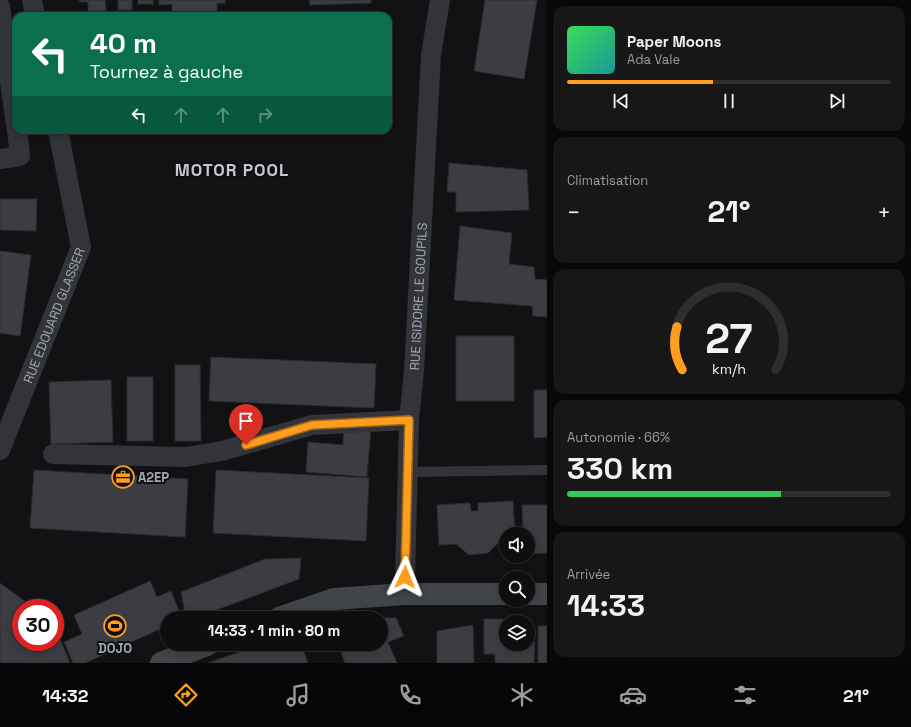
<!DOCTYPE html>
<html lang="fr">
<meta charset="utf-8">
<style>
:root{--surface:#0e0e0f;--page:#171718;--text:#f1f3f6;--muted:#9b9c9e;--line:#2e2e2f;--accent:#ff9d1f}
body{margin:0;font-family:"Space Grotesk",sans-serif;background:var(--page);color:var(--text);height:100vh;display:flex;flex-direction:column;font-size:15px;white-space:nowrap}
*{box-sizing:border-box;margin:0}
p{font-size:13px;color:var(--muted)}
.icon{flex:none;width:22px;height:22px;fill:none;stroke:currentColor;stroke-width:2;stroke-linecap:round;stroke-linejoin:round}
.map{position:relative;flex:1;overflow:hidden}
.panel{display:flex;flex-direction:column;gap:6px;padding:6px;background:#080808;width:364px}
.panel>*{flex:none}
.banner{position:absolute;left:12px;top:12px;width:380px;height:122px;border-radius:12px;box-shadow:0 2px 10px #0003,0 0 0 1px var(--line);background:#0b6e4f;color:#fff;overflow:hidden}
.buttons{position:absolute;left:499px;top:527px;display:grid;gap:8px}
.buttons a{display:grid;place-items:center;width:36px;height:36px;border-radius:50%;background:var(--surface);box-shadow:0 2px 10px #0003,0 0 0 1px var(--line);font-size:20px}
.speed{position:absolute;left:12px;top:599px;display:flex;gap:8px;font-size:20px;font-weight:700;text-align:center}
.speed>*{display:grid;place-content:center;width:52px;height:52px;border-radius:50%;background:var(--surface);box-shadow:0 2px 10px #0003,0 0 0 1px var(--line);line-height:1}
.speed .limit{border:6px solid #d22;background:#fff;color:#111}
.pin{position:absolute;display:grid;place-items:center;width:34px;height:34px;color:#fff;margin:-41px -17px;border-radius:50% 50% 50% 0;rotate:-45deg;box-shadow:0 0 4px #0007}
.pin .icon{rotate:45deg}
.me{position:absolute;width:44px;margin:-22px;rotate:2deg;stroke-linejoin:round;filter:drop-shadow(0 0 3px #0008)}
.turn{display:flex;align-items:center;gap:14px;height:84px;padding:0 12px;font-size:18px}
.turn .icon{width:52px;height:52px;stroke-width:2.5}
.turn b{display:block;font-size:28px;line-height:34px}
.lanes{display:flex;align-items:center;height:38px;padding:0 12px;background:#0003;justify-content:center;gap:20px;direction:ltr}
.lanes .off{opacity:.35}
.big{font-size:30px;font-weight:700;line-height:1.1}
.panel .widget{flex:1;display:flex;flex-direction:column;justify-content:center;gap:6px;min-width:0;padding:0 14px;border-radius:12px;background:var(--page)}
.panel .dial{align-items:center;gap:0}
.dial svg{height:104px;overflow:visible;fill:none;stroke:var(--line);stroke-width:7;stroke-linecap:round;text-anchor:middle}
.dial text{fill:var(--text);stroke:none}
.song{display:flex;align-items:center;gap:12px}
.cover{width:48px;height:48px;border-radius:6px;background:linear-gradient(135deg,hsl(130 70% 55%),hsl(180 70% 35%))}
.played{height:4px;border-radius:2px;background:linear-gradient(90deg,var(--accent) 45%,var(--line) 45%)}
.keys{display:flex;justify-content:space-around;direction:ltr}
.heat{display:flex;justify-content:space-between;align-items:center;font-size:22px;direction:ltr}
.charge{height:6px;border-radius:3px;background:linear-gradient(90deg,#34c759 66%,var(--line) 0)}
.trip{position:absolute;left:160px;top:611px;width:228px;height:40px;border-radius:20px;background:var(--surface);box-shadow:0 2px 10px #0003,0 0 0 1px var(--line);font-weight:700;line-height:40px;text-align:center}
.tabs{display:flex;height:64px;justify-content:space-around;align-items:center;background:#060606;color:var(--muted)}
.tabs .icon{width:28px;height:28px}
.tabs .active{color:var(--accent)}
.tabs b{font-size:18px;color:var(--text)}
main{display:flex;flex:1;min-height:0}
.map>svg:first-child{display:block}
.building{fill:#3c3d42;stroke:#2c2c30}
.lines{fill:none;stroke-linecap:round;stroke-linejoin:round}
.lane{stroke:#333439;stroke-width:10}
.street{stroke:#333439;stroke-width:20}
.secondary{stroke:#414449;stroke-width:22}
.route-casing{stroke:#a66614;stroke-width:10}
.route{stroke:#ff9d1f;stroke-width:7}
.labels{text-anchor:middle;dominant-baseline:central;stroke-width:4;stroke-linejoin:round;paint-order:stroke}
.street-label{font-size:13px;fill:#a2aab6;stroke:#0d0d0f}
.poi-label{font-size:13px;font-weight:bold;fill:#a2aab6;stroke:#0d0d0f;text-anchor:start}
.district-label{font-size:17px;font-weight:bold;letter-spacing:1px;fill:#c4c9d1;stroke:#0d0d0f}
</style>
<main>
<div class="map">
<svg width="547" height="663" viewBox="0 0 547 663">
<rect width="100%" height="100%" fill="#121214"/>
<!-- building -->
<g class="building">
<polygon points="79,0 105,0 106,11 88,11 88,2 79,2"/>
<rect x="118" y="0" width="14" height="10"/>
<rect x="138" y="0" width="15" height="4"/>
<polygon points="159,0 225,0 225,3 217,3 217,15 172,16 172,4 159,5"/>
<polygon points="309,0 371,0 371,3 310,5"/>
<polygon points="485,0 537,0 524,79 474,71"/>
<polygon points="449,163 527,170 529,210 456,212 456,192 447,192"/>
<polygon points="0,199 37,199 36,231 0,230"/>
<polygon points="460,226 512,233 509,264 534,267 535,279 547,280 547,317 533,316 532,306 454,300"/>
<polygon points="0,251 31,255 20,336 0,333"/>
<rect x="456" y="336" width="58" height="65"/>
<polygon points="211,357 376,364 374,408 209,401"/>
<polygon points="175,365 200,365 201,441 175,441"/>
<rect x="127" y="377" width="26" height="64"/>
<polygon points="111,380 113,442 51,444 49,382"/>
<polygon points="534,390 547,390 547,437 534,438"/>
<polygon points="344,426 371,427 367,477 306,472 308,442 343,445"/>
<polygon points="34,470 188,479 185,537 30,528"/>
<polygon points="216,470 369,478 366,541 213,533"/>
<polygon points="513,501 515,534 506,534 506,542 498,543 488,553 469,555 456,544 439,545 437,505 470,503 471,511 478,511 478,503"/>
<polygon points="522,505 547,505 547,553 528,554 528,534 523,534"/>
<polygon points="301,558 299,579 195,618 186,618 181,592 265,559"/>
<polygon points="150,581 157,597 171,591 182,618 167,618 167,626 85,663 73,663 64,642 82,634 74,615"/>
<polygon points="0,583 34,608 21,608 21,642 55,642 55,627 70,663 0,663"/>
<polygon points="381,618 396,618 404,636 388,642 397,663 345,663 338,644 381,644"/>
<polygon points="484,619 514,619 514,622 506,622 506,644 528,644 528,642 535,642 534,663 495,663 495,654 484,654"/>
<polygon points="473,625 474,663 437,663 437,631"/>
<rect x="538" y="626" width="9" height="37"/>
<polygon points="262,644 301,644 308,663 208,663"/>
</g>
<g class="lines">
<!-- lane -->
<polyline class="lane" points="408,472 547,470"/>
<!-- street -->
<g class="street">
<polyline points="32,0 35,16"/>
<polyline points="0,7 16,126"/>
<polyline points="0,159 20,156 17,130"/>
<path id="s1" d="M0,450L81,247L58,130"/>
<polyline points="53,454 185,457 222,451 312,425 409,420"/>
<path id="s2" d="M405,594V577L409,420L414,371L431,55L440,0"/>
</g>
<!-- secondary -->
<g class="secondary">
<polyline points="528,594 547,594"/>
<polyline points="279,618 334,599 405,594 506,594"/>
<polyline points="161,663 209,644"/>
</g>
</g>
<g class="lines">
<!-- route casing -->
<g class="route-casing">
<polyline id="route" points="246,445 312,425 409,420 405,577"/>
</g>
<!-- route -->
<use href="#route" class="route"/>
</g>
<!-- icons -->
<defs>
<g id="office-ring" transform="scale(1.15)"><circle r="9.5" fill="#0d0d0f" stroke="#ff9d1f" stroke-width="1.5"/><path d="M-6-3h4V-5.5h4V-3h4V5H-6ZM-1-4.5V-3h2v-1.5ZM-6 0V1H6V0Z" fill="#ff9d1f"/></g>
<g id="stadium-ring" transform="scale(1.15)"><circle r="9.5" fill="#0d0d0f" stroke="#ff9d1f" stroke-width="1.5"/><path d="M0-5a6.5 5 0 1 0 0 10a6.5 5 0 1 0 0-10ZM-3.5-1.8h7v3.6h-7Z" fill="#ff9d1f"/></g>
</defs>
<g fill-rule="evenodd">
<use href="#office-ring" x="123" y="477"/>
<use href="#stadium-ring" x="115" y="626"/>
</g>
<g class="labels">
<!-- street labels -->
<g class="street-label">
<text stroke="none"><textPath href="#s2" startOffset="298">RUE ISIDORE LE GOUPILS</textPath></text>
<text stroke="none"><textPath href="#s1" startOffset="145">RUE EDOUARD GLASSER</textPath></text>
</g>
<!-- poi labels -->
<g class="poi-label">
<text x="138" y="477">A2EP</text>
<text x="115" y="648" text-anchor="middle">DOJO</text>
</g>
<!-- district labels -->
<g class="district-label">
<text x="232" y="170">MOTOR POOL</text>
</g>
</g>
</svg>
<div class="buttons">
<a><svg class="icon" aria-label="sound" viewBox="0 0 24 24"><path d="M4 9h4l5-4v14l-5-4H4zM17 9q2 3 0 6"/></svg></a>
<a><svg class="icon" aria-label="search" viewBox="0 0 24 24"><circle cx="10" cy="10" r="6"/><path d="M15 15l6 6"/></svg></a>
<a><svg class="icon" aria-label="layers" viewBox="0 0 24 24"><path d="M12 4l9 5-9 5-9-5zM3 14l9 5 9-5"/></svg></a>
</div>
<div class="speed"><div class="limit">30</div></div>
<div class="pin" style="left:246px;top:445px;background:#d93025"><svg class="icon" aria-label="arrive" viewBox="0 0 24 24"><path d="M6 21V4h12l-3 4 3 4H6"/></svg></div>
<svg class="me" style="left:405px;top:577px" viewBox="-20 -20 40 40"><path d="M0-17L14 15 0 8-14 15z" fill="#ff9d1f" stroke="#fff" stroke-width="4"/></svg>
<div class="trip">14:33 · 1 min · 80 m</div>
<div class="banner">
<div class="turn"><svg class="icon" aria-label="left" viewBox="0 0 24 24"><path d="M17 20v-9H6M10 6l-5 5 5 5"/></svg><div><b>40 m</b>Tournez à gauche</div></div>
<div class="lanes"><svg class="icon" aria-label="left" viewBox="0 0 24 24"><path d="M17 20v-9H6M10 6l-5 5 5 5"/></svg><svg class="icon off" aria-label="ahead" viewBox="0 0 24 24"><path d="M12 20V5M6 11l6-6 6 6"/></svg><svg class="icon off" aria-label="ahead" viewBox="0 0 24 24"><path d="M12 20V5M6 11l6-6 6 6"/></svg><svg class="icon off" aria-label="right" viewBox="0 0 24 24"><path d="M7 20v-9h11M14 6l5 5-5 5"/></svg></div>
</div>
</div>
<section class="panel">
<div class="widget">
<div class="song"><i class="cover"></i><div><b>Paper Moons</b><p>Ada Vale</p></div></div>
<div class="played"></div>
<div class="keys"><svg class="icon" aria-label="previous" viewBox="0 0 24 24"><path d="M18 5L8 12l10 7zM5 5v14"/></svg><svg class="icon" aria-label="pause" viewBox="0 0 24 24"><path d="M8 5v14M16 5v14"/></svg><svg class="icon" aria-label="next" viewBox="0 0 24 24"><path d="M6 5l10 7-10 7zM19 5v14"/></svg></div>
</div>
<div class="widget"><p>Climatisation</p>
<div class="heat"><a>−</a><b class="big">21°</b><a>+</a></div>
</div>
<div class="widget dial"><svg viewBox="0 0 100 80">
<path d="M14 69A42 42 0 1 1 86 69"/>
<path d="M14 69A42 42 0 0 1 10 36" stroke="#ff9d1f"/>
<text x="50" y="56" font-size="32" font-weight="700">27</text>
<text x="50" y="72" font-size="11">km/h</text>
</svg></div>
<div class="widget"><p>Autonomie · 66%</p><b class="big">330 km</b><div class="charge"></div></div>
<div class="widget"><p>Arrivée</p><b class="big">14:33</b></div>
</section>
</main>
<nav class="tabs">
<b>14:32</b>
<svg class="icon active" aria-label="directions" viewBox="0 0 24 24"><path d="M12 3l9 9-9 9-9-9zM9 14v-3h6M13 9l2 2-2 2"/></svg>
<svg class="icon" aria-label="music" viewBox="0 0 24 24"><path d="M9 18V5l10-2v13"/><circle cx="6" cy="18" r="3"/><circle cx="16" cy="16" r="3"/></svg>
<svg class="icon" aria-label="phone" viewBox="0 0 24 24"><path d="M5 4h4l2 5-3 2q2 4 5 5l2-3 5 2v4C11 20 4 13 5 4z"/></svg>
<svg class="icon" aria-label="climate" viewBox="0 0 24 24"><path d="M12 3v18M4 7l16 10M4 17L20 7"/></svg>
<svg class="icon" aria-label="car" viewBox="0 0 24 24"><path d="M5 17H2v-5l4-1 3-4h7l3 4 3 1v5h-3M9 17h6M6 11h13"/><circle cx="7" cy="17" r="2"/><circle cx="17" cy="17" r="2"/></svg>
<svg class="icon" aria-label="filters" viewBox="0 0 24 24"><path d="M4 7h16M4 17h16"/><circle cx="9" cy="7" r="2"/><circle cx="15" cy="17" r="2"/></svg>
<b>21°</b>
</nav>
